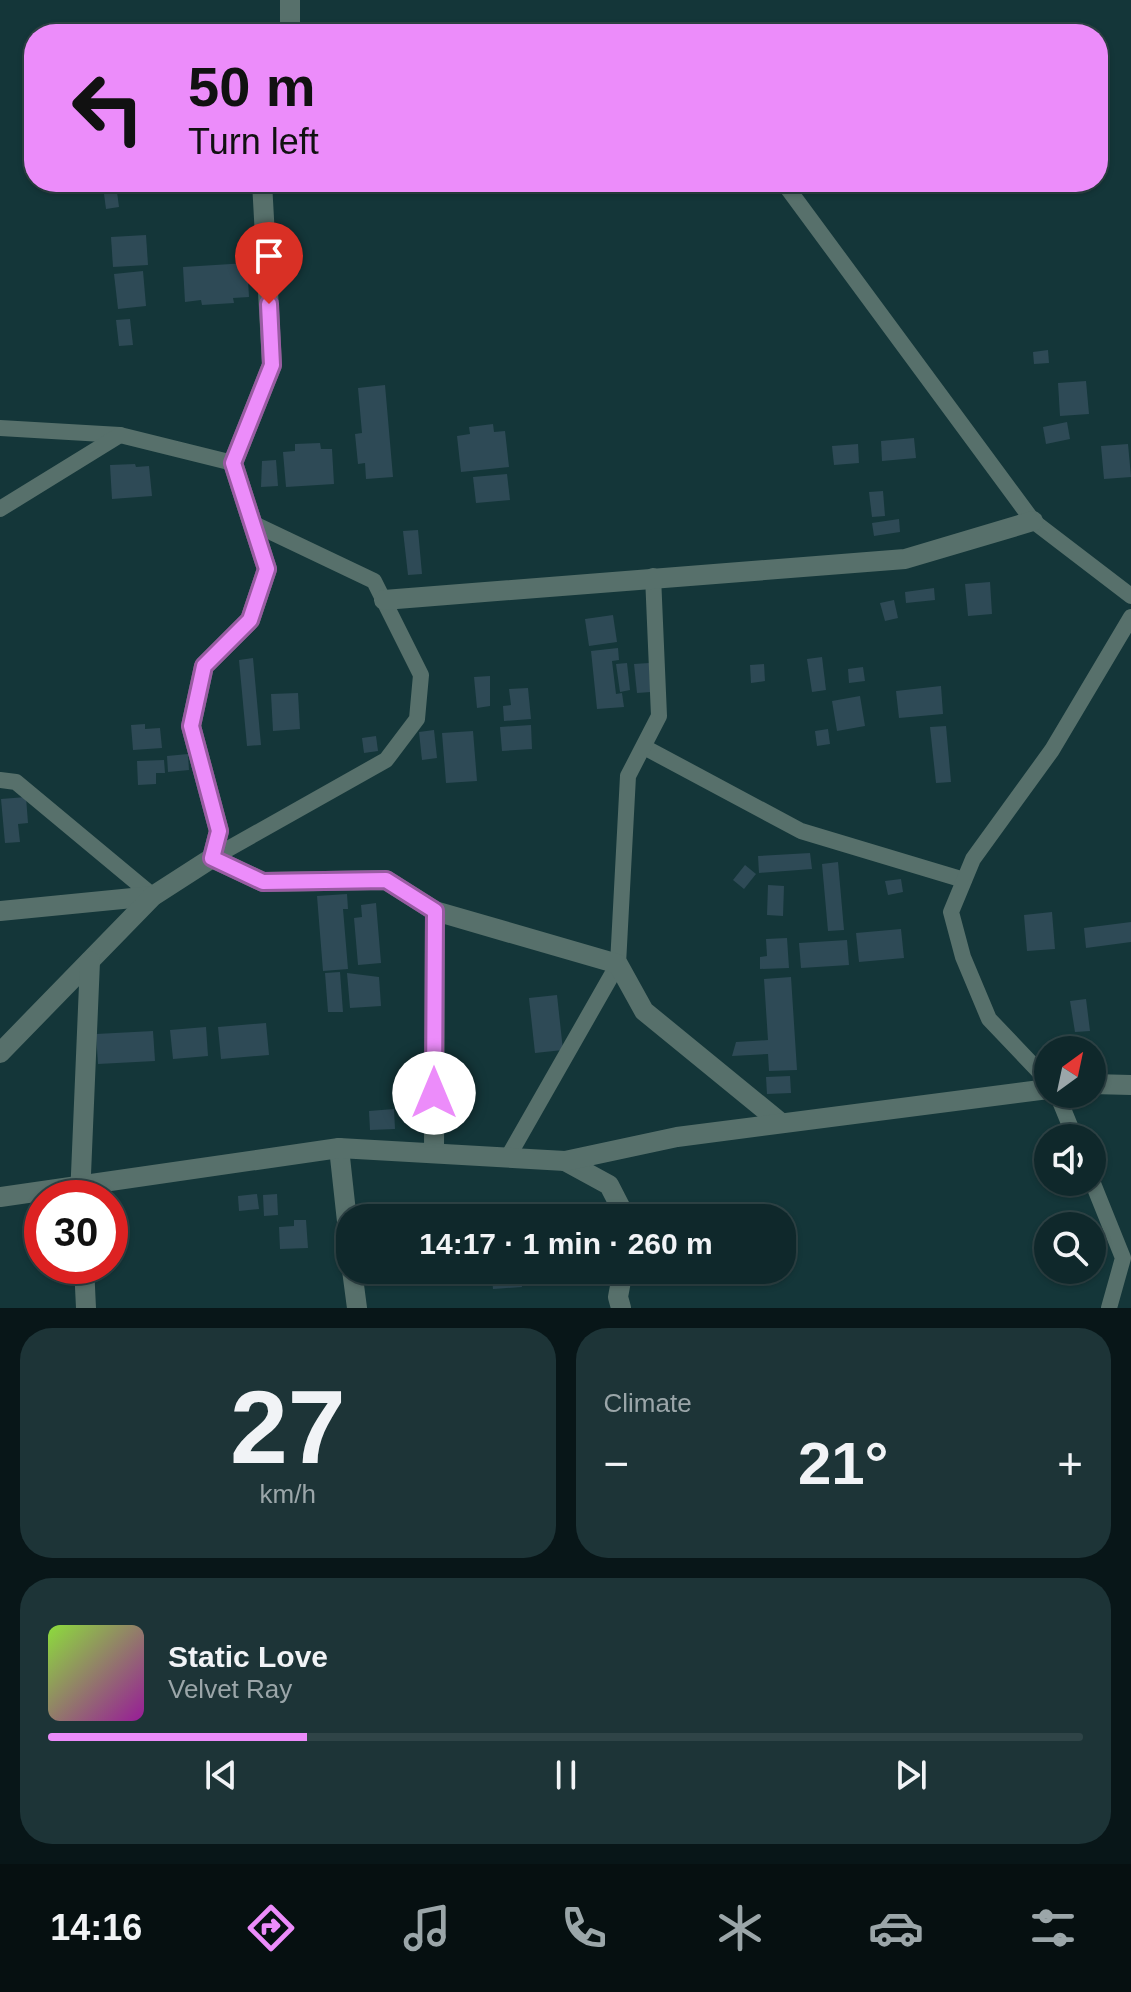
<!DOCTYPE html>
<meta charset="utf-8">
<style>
:root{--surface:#0f282b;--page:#1d3437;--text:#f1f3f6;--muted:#9ba6a9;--line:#2f4447;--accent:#ec8cfa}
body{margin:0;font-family:Helvetica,sans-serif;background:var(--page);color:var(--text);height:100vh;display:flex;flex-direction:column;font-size:30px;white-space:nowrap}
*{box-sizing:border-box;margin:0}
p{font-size:26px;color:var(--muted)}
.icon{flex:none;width:44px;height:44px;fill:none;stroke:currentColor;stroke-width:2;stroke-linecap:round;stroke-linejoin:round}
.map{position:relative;height:1308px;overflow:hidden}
.drawer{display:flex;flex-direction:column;gap:20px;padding:20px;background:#081618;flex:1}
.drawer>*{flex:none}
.hud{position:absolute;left:24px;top:24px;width:1084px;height:168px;border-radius:32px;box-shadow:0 2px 6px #0004,0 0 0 2px var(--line);background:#ec8cfa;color:#111;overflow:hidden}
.needle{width:52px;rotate:33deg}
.tools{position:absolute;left:1034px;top:1036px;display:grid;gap:16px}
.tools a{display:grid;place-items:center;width:72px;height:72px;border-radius:50%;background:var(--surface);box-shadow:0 2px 6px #0004,0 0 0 2px var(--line);font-size:40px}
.speed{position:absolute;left:24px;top:1180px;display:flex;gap:16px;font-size:40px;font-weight:700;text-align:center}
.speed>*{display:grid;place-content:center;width:104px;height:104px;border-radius:50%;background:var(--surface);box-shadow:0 2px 6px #0004,0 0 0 2px var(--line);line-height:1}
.speed .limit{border:12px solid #d22;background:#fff;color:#111}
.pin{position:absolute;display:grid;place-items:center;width:68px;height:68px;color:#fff;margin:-82px -34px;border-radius:50% 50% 50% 0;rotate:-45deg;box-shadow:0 0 8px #0007}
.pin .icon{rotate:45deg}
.me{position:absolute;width:88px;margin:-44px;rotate:0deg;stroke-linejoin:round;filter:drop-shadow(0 0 6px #0008)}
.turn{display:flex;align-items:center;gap:28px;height:168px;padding:0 32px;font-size:36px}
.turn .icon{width:104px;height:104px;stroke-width:2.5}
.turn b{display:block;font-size:56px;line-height:68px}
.big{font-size:60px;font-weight:600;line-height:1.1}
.drawer .card{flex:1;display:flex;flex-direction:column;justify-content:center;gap:12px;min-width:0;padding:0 28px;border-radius:32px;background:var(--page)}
.drawer .dial{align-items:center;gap:0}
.dial b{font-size:104px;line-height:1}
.song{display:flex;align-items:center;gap:24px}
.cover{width:96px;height:96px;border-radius:12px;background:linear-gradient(135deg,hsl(90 70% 55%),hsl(300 70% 35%))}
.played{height:8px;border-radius:4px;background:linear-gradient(90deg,var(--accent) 25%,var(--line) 25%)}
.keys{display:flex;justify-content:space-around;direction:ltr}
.heat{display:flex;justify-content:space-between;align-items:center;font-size:44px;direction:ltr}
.drawer .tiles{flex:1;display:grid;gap:20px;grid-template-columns:1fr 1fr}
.card:last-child{grid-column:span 2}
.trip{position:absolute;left:336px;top:1204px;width:460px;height:80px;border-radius:32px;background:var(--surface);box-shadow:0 2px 6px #0004,0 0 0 2px var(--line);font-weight:600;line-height:80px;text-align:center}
.dock{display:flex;height:128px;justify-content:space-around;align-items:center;background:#061011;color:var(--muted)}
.dock .icon{width:56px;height:56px}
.dock .active{color:var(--accent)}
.dock b{font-size:36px;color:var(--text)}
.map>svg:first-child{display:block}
.building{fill:#2e4a56}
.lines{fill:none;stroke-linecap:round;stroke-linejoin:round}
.lane{stroke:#57706b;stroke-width:16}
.street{stroke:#57706b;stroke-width:20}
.route-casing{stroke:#995ba2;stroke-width:20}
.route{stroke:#ec8cfa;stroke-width:14}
</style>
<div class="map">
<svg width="1131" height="1308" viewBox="0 0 1131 1308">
<rect width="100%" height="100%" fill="#143639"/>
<!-- building -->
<g class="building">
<polygon points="117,192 119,207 106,209 104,194"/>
<polygon points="146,235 148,265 113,267 111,237"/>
<polygon points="247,263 249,297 233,298 234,303 202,305 201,300 185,302 183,267"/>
<polygon points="143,271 146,306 118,309 114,274"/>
<polygon points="130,319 133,345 119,346 116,320"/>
<polygon points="1048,350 1049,363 1034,364 1033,352"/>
<polygon points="1086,381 1089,414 1060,416 1058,383"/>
<polygon points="385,385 393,477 366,479 365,463 358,464 355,434 362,433 358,388"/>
<polygon points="1067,422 1070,439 1046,444 1043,427"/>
<polygon points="493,424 494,432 505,431 509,467 461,472 457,436 470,434 469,427"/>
<polygon points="914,438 916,458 882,461 881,441"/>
<polygon points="320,443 321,449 332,449 334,484 286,487 283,452 295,451 295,444"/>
<polygon points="858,444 859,463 834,465 832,446"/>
<polygon points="1128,444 1131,477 1104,479 1101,446"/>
<polygon points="276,460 278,486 261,487 262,461"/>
<polygon points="135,464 136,467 149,466 152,496 112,499 110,465"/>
<polygon points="507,474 510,500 476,503 473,477"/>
<polygon points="883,491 885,516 872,517 869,492"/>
<polygon points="899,519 900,532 874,536 872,523"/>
<polygon points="418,530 422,574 408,575 403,531"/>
<polygon points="990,582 992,614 968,616 965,584"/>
<polygon points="934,588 935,600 906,603 905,592"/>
<polygon points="894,600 898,618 885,621 880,603"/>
<polygon points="613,615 617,642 589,646 585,619"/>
<polygon points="618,648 619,660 612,661 616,694 622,693 624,707 597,709 591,651"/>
<polygon points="822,657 826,690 812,692 807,659"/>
<polygon points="253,658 261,745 247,746 239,660"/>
<polygon points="627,663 630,690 620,692 616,664"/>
<polygon points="649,663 651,692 637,693 634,664"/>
<polygon points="764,664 765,681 751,683 750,665"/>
<polygon points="863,667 865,681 849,683 848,669"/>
<polygon points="490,676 490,706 477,708 474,677"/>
<polygon points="941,686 943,714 899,718 896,691"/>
<polygon points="528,688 531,719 504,721 503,706 511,705 509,689"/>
<polygon points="298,693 300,729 273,731 271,694"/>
<polygon points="860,696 865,726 837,731 832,701"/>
<polygon points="145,724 145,729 160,728 162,748 133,750 131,725"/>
<polygon points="531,725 532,749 502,751 500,727"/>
<polygon points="946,726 951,782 936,783 930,727"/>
<polygon points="828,729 830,744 817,746 815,731"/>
<polygon points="434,730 437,758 422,760 419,732"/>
<polygon points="473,731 477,781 446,783 442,733"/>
<polygon points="376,736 378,751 364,753 362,738"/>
<polygon points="188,754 189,770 168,772 167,756"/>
<polygon points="164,760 165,773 156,773 156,784 138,785 137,761"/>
<polygon points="26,797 28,823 18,824 20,842 5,843 1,799"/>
<polygon points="810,853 812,869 759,873 758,856"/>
<polygon points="838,862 844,930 828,931 822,864"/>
<polygon points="745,865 756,874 744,889 733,880"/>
<polygon points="901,879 903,892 888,895 885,881"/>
<polygon points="768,885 784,886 783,916 767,915"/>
<polygon points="347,894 348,909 343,909 348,969 323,971 317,896"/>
<polygon points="376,903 381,963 358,965 354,918 362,917 361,905"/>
<polygon points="1052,912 1055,949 1027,951 1024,915"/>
<polygon points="1131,922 1131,942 1086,948 1084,928"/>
<polygon points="901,929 904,958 859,962 856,933"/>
<polygon points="787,938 789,968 760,969 760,957 767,956 766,939"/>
<polygon points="847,940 849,965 801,968 799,943"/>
<polygon points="340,972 343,1012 328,1012 325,973"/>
<polygon points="347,973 379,977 381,1006 350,1008"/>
<polygon points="791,977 797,1070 769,1071 768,1054 732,1056 736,1042 768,1040 764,979"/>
<polygon points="557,995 563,1050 535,1053 529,998"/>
<polygon points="1086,999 1090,1031 1075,1032 1070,1001"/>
<polygon points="266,1023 269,1055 221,1059 218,1027"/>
<polygon points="206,1027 208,1056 173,1059 170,1030"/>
<polygon points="153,1031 155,1061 98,1064 96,1034"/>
<polygon points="790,1076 791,1093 767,1094 766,1077"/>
<polygon points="394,1109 395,1129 370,1130 369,1111"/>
<polygon points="257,1194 259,1209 239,1211 238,1196"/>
<polygon points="277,1194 278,1215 264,1216 263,1195"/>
<polygon points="294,1220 306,1220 308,1248 280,1249 279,1227 294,1226"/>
<polygon points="491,1270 520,1270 522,1287 493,1289"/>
<polygon points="559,1270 587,1270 587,1284 559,1283"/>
</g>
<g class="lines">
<!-- lane -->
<g class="lane">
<polyline points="783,182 1033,521 1131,596"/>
<polyline points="0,428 120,435"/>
<polyline points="0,509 120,435 233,463"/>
<polyline points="644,747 801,831 964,880"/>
<polyline points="0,780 16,782 153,896"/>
<polyline points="212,858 386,760 417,719 421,675 374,581 252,523"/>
<polyline points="1048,1081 989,1019 963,957 951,912 973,859 1052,750 1131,617"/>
<polyline points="1057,1094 1075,1138"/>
<polyline points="508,1157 618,964 628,776 659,716 653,576"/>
<polyline points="1092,1181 1123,1258 1109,1308"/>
</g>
<!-- street -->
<g class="street">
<polyline points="290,0 290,34"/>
<polyline points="384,600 905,559 1033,521"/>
<polyline points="212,858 263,882 386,880 435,911 618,964 644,1011 781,1123"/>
<polyline points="0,911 153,896"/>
<polyline points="0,1053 153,896 212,858 219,831 191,726 204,666 250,620 267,569 233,463 272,365 262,182"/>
<polyline points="1092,1084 1131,1085"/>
<polyline points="339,1148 350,1249"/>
<polyline points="434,1153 435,911"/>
<polyline points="565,1161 609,1185 626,1218"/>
<polyline points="0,1197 339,1148 565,1161 677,1137 1048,1089"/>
<polyline points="80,1198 90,961"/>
<polyline points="84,1266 86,1308"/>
<polyline points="352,1270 357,1308"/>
<polyline points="621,1308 618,1297 623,1270"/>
</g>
</g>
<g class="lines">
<!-- route casing -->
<g class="route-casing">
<polyline id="route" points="269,304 272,365 233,463 267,569 250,620 204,666 191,726 219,831 212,858 263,882 386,880 435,911 434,1093"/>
</g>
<!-- route -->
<use href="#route" class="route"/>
</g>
</svg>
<div class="tools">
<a><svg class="needle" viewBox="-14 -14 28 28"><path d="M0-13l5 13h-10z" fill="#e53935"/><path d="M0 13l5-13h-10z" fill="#9ba6a9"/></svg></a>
<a><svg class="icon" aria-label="sound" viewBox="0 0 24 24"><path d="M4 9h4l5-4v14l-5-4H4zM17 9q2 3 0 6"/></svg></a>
<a><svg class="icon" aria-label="search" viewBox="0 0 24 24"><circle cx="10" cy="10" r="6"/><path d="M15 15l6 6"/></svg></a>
</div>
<div class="speed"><div class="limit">30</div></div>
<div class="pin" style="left:269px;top:304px;background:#d93025"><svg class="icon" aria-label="arrive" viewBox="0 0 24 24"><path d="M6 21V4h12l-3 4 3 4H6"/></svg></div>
<svg class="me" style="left:434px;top:1093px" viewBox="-20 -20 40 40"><circle r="19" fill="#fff"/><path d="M0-13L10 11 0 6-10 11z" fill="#ec8cfa"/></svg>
<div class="trip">14:17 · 1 min · 260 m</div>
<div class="hud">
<div class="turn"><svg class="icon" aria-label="left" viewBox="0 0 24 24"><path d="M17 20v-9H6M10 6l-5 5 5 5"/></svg><div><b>50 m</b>Turn left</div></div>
</div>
</div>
<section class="drawer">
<div class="tiles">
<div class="card dial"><b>27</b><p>km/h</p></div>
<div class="card"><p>Climate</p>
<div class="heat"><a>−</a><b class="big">21°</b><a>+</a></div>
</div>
<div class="card">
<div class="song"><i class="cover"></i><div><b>Static Love</b><p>Velvet Ray</p></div></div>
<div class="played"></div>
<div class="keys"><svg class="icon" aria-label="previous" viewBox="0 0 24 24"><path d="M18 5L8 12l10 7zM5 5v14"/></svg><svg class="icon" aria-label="pause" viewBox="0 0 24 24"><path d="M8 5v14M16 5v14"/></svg><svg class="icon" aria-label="next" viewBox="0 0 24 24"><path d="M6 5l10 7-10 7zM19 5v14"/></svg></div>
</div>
</div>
</section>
<nav class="dock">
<b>14:16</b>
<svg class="icon active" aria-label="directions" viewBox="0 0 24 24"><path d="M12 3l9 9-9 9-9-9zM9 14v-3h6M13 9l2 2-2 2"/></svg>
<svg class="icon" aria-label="music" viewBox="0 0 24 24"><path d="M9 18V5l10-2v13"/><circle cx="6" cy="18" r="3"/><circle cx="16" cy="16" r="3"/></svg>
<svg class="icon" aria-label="phone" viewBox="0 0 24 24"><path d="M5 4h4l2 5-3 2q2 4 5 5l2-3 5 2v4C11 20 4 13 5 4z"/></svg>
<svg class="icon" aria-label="climate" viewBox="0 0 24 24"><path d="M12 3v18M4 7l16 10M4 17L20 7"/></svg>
<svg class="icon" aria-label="car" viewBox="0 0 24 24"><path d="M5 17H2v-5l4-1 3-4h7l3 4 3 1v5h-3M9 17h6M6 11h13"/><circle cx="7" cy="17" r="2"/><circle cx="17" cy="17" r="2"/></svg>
<svg class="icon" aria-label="filters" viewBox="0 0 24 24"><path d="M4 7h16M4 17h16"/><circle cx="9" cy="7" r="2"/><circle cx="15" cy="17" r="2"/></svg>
</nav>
